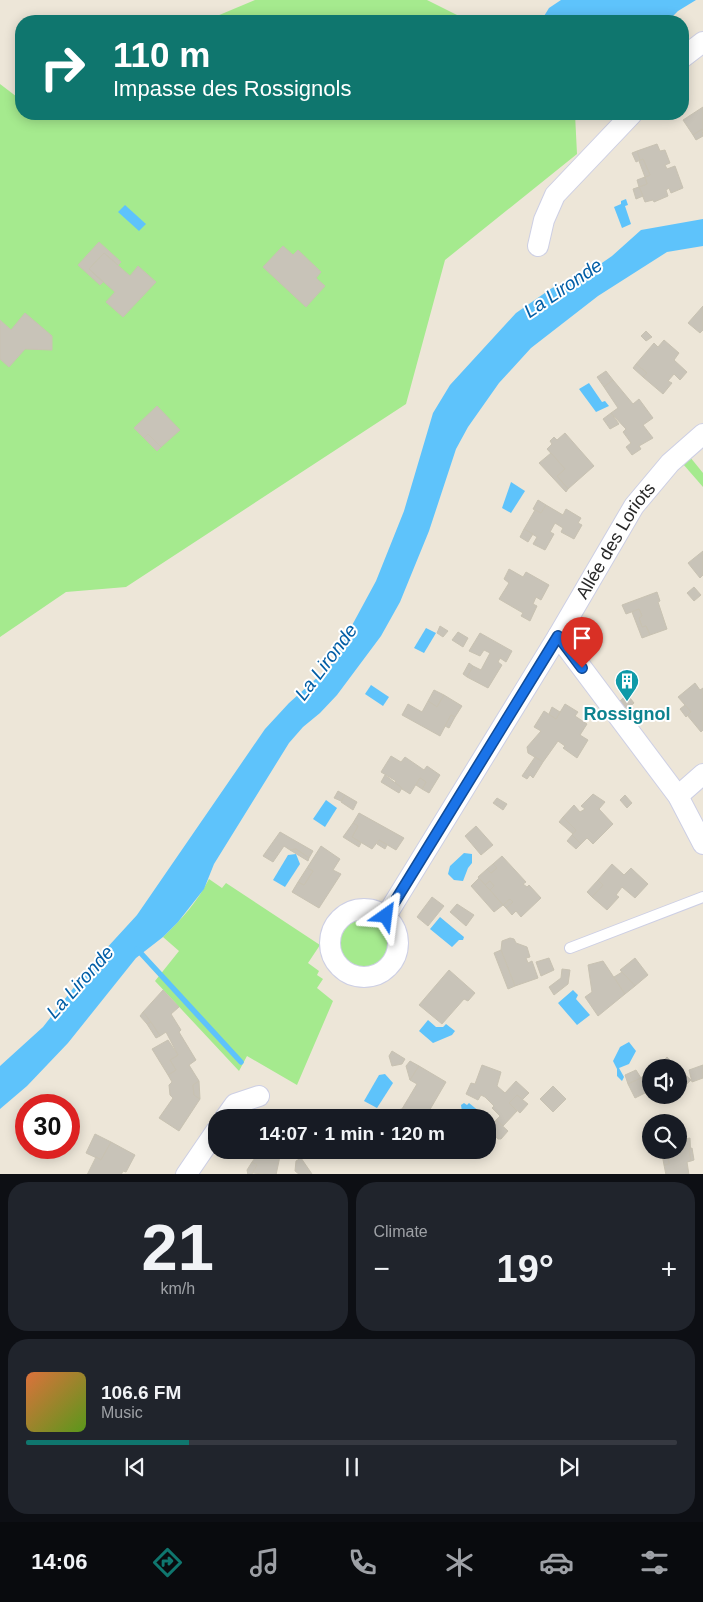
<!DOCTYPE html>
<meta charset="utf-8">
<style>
:root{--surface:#171b24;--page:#20242c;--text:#f1f3f6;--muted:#9ea1a6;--line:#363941;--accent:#0f766e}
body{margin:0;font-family:Arial,sans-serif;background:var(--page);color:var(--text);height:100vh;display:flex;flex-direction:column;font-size:19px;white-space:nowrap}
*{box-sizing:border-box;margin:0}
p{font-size:16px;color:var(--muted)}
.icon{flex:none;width:28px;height:28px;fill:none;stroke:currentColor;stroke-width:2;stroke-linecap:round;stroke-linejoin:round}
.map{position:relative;height:1174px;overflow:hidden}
.panel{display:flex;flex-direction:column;gap:8px;padding:8px;background:#0d0f14;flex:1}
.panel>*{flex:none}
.guide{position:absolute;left:15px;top:15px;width:674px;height:105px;border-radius:20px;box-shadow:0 2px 12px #0003;background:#0f766e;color:#fff;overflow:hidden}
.buttons{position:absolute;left:642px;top:1059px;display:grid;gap:10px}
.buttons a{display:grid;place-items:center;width:45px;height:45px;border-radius:50%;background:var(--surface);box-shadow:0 2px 12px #0003;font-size:25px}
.speed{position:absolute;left:15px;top:1094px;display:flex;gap:10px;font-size:25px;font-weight:700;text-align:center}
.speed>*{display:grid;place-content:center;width:65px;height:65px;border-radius:50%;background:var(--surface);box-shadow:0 2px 12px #0003;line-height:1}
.speed .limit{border:8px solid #d22;background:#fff;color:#111}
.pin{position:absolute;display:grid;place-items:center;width:42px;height:42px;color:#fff;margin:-51px -21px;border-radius:50% 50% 50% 0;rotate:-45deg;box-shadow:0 0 5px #0007}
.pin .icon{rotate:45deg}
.me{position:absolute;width:55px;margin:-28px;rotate:31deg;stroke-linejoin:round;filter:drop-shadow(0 0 4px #0008)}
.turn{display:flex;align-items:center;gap:18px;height:105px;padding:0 15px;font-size:22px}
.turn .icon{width:65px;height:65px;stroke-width:2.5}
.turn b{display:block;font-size:35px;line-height:42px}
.big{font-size:38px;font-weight:700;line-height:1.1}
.panel .card{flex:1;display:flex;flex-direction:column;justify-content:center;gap:8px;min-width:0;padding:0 18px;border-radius:20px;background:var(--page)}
.panel .dial{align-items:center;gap:0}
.dial b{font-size:65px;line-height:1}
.song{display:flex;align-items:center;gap:15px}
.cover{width:60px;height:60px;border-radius:8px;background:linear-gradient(135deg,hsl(20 70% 55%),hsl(90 70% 35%))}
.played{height:5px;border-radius:2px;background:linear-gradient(90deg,var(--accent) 25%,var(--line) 25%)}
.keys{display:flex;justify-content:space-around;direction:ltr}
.heat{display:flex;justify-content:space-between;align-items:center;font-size:28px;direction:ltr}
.panel .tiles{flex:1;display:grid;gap:8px;grid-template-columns:1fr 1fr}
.card:last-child{grid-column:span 2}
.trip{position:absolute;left:208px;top:1109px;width:288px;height:50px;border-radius:20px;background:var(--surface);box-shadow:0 2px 12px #0003;font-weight:700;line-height:50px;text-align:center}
.tab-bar{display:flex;height:80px;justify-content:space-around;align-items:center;background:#090b0e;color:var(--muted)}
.tab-bar .icon{width:35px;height:35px}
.tab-bar .active{color:var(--accent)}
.tab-bar b{font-size:22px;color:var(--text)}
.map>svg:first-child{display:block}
.green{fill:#a5ea8e}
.water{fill:#5ec3fb}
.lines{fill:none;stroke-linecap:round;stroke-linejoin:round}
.stream{stroke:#5ec3fb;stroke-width:5.5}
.building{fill:#c8c3b8;stroke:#c8c2b2}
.lane-casing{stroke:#cdcfe4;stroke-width:12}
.street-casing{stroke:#cdcfe4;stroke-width:22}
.lane{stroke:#fff;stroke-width:10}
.street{stroke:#fff;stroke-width:20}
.route-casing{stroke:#114b97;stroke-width:12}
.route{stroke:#1a73e8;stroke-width:9}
.labels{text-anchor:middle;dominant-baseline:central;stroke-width:4;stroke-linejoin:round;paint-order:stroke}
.street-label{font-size:18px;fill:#282828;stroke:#fff}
.culture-label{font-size:18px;font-weight:bold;fill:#0d838f;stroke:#fff}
.water-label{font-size:19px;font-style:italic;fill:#005da5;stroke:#fff}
</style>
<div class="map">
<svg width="703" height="1175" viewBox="0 0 703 1175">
<rect width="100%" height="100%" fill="#ede6d8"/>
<!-- green -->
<g class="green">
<polygon points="255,0 427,0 469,21 205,21"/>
<polygon points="0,84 21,100 21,114 575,114 577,154 445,260 406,404 126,587 66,592 0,637"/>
<polygon points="690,457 703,473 703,487 683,464"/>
<path d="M209,879L222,888L226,883L320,945L308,963L319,971L317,975L323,979L317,988L333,1001L297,1085L247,1056L239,1071L155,981L179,951L163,937C181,920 198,901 209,879Z"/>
<circle cx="364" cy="943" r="26"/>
</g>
<!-- water -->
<g class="water">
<polygon points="561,0 696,0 678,11 668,21 541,21 549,8"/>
<polygon points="626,199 628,205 625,206 631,224 622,228 614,207 621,204 621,201"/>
<polygon points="125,205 146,224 139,231 118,212"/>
<polygon points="703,219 703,246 667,252 598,296 531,348 499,383 468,427 456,449 429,531 400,602 381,636 337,695 320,713 303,727 289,743 214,864 204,889 178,922 163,937 136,958 68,1043 27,1086 0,1109 0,1066 43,1027 93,963 137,915 265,729 289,703 330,666 376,581 404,511 433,413 450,385 516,313 552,288 586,274 612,256 641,230"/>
<polygon points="589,383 602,402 605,401 609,406 596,412 579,389"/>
<polygon points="511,482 525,491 511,513 502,508"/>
<polygon points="426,628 436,633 424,653 414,648"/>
<polygon points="371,685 389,697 383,706 365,694"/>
<polygon points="326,800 337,808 325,827 313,819"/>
<polygon points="464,853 472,854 472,863 468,868 463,881 454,880 448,874 450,866"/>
<polygon points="296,854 300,864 285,887 273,880 288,855"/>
<polygon points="440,917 464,937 463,940 459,940 452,947 430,929"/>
<polygon points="573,990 578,995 576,999 590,1015 577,1025 558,1003"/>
<polygon points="428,1020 436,1027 443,1027 446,1024 455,1031 452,1035 433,1043 419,1031"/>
<polygon points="629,1042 636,1051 629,1064 619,1068 624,1077 622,1081 617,1076 617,1069 613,1061 620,1047"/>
<polygon points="385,1074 393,1083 377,1108 364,1101 379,1075"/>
<polygon points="464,1103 467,1105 469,1103 486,1117 469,1117 462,1112 461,1105"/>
</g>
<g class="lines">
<!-- stream -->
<polyline class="stream" points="137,949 241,1062"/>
</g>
<!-- building -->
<g class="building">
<polygon points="703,107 703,130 693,135 683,120"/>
<polygon points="702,129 703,136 696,140 693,135"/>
<polygon points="657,144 660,151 665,150 670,163 665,165 667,169 675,166 683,188 671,193 669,188 666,190 668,196 654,202 653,200 645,202 639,187 647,184 645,177 650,175 643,159 640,160 637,151"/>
<polygon points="637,151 640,160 636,162 632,153"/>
<polygon points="643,159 650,175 645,177 639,161"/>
<polygon points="645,177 647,184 639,187 637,180"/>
<polygon points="639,187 643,196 636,199 633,189"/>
<polygon points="99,242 121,262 118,265 104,253 89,269 103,282 100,285 78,265"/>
<polygon points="283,246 293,255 298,250 321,272 316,278 325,286 306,307 263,267"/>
<polygon points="104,253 130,276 138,266 156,282 123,317 106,302 115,292 89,269"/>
<polygon points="703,306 703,330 700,333 688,323"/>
<polygon points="25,313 52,336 52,350 25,349 9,367 0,359 0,320 11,330"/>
<polygon points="646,331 652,337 646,341 641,336"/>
<polygon points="664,340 679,353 674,360 687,372 680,380 674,374 668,381 672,383 663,394 643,377 647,373 636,364 654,343 658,347"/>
<polygon points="636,364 647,373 643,377 633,368"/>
<polygon points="606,371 613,380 604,387 597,377"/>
<polygon points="613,380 633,404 639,399 653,418 643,425 653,438 639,446 641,449 632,455 626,447 631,443 623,432 626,429 611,413 618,408 604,387"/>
<polygon points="157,406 180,430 161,447 148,434 144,438 134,428"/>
<polygon points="611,413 619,424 610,429 603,419"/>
<polygon points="565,433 594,466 568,489 557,476 565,469 547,449 552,444 550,441 554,437 557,440"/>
<polygon points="148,434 161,447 157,451 144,438"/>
<polygon points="551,453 565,469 557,476 568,489 566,492 539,463"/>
<polygon points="538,500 546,505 541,513 533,509"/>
<polygon points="546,505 563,515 566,509 581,518 578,523 582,525 574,539 561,532 563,528 555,523 550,532 554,534 545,550 533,544 537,537 524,529 535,510 541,513"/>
<polygon points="524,529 533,534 528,542 520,537"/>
<polygon points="703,551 703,575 700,578 688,563"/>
<polygon points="509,569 523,577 526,572 549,585 541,600 536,597 533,604 537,606 530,621 521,616 523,613 499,599 509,583 504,579"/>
<polygon points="694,587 701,595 694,601 687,593"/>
<polygon points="657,592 660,601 658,602 667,629 650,635 646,626 642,627 639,618 642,616 639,609 626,614 622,605"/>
<polygon points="639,609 642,616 639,618 642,627 646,626 650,635 642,638 632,612"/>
<polygon points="440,626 448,631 443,637 437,633"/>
<polygon points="458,632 468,638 463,647 452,640"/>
<polygon points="480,633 512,651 506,662 500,658 498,662 502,665 488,688 467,677 473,666 481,670 490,653 484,650 480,656 469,651"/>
<polygon points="469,663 473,666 467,677 463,674"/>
<polygon points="695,683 700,690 703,688 703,730 701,732 687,715 691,712 678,697"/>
<polygon points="434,690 444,695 437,707 428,701"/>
<polygon points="627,694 634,703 627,709 620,701"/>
<polygon points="444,695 462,706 455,717 451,715 440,736 402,715 408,704 422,712 428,701 437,707"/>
<polygon points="565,704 578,712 575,716 587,724 580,735 588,740 577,758 563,748 565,746 558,741 543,762 528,753 527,747 541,731 534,727 544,711 556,719"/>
<polygon points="685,705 691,712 686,717 680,709"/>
<polygon points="552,707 560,712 556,719 549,714"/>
<polygon points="451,715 455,717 449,728 445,726"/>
<polygon points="391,756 401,762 405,757 424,770 427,766 440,775 429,793 422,789 426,782 420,778 410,794 394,784 396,781 381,772"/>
<polygon points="535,757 543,762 533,778 530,775 527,779 522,776"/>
<polygon points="385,775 402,788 399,793 381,782"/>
<polygon points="420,778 426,782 422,789 416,785"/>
<polygon points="338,791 345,795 341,801 334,798"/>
<polygon points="593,794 605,802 599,809 613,824 593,844 587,838 581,844 572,835 576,830 563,817 574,805 580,812 585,809 581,806"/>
<polygon points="345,795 357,802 353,810 341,802"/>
<polygon points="625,795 632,803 627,808 620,800"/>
<polygon points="497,798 507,804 503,810 493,803"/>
<polygon points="359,813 404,838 396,850 379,840 372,849 352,837 358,826 353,823"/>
<polygon points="563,817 576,830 573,834 559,822"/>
<polygon points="353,823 358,826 352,837 361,843 359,847 343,837"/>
<polygon points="476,826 493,845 481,855 465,836"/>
<polygon points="280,832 313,851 309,858 296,849 290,850 284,846 273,862 263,856"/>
<polygon points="572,835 581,844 576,849 567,841"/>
<polygon points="379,840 387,845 385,849 377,844"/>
<polygon points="321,846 340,859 333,870 341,874 319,908 292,892 298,882 304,885 313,871 307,868"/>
<polygon points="296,849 309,858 308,861 290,850"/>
<polygon points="502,856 526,882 523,884 527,887 529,885 541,898 521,917 516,911 512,915 506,908 513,902 510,899 503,905 490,890 494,886 490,881 485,885 478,877 487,869 491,873 497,868 493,864"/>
<polygon points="493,864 497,868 491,873 487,869"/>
<polygon points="612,864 624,875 631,868 648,884 635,898 622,887 616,895 619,897 607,910 592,897 603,885 598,880"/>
<polygon points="307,868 313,871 304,885 298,882"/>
<polygon points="479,878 503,905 494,912 471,886"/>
<polygon points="598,880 603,885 592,897 587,892"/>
<polygon points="490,881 494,886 490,890 485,885"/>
<polygon points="432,897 444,906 428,926 417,917"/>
<polygon points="510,899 513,902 506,908 503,905"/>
<polygon points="457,904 474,915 466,926 450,912"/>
<polygon points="510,938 514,939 516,943 527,947 530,957 526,958 528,963 532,961 538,978 515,986 501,950 502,941"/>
<polygon points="501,950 515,986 508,989 494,953"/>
<polygon points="549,958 554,970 541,976 536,962"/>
<polygon points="635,958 648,975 635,986 620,970"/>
<polygon points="603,961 625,994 598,1016 585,997 592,992 588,965"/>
<polygon points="562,969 570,970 568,984 554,995 549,987 561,978"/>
<polygon points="449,970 475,993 468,1001 464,999 442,1024 419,1005"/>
<polygon points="622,972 635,986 625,994 614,977"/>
<polygon points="163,990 179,1007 171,1014 181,1030 179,1032 196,1060 189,1065 199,1081 193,1085 194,1095 200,1099 179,1131 159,1118 173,1098 170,1095 169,1085 172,1082 168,1075 176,1070 170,1060 178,1055 166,1032 160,1036 143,1012"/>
<polygon points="143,1012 151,1022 147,1024 140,1016"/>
<polygon points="151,1022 160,1036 156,1038 147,1024"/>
<polygon points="168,1040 178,1055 170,1060 176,1070 168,1075 152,1049"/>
<polygon points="392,1051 405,1059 402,1064 392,1066 389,1056"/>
<polygon points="667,1057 677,1068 657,1068"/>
<polygon points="410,1061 419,1066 410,1080 406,1066"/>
<polygon points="482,1065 501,1072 497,1086 505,1093 516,1081 529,1093 522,1100 517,1095 509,1103 517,1111 503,1126 496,1120 500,1116 492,1108 494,1106 485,1097 481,1095 478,1100 466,1094 471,1083 475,1084"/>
<polygon points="703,1065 703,1078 692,1082 689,1070"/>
<polygon points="419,1066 446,1082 425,1118 383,1118 382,1113 402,1109 417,1084 410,1080"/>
<polygon points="652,1066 654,1068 651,1068 651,1073 643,1081 641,1078"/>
<polygon points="679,1069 691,1080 681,1090 679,1088"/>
<polygon points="636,1070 641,1078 628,1084 625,1075"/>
<polygon points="651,1073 651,1090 635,1098 628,1084 641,1078 643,1081"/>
<polygon points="199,1081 200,1099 194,1095 193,1085"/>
<polygon points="553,1086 566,1099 553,1112 540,1099"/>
<polygon points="517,1095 528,1104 520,1113 509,1103"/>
<polygon points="667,1095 677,1095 669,1103 664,1098"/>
<polygon points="452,1110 460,1116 459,1118 446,1118"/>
<polygon points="496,1120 508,1131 501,1139 498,1139 489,1130"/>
<polygon points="95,1134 111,1142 101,1160 86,1153"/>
<polygon points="679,1137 679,1140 690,1138 691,1161 687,1162 689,1175 666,1175 664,1165 669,1164 667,1153 665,1153 664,1150 679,1150"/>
<polygon points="111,1142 135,1155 126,1172 123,1171 121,1175 87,1175 96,1157 101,1160"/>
<polygon points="692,1148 694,1160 691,1161 689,1149"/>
<polygon points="667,1153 669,1164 664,1165 662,1154"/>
<polygon points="258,1154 280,1156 276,1175 252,1173 257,1165 252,1162"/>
<polygon points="301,1158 312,1174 312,1175 300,1175 295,1171 296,1161"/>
<polygon points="252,1162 257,1165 252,1173 253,1175 248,1175 247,1170"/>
</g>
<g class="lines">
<!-- lane casing -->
<g class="lane-casing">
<polyline id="lane" points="570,948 703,897"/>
</g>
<!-- street casing -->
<g class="street-casing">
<g id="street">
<polyline points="682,58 703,42"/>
<polyline points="538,246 544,220 555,195 632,114"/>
<polyline points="558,636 678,796 703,844"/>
<polyline points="678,796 703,774"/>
<circle cx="364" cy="943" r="34"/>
<path id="s1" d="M386,916L558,636L634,506L670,463L703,434"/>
<polyline points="225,1118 235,1104 259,1096"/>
<polyline points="186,1175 216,1131"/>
</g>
</g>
<!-- lane -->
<use href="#lane" class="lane"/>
<!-- street -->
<use href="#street" class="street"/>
</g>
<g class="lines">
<!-- route casing -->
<g class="route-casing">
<polyline id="route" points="386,916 558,636 582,668"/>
</g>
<!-- route -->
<use href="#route" class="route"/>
</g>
<!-- icons -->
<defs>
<g id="building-pin" transform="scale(1.25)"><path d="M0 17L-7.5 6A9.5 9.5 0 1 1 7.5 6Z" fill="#0f9aa8" stroke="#fff"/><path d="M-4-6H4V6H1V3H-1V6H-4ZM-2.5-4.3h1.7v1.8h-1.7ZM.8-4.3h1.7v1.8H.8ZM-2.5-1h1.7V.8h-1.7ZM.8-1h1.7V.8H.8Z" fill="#fff"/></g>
</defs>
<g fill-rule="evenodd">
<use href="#building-pin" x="627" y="681"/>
</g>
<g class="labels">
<!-- street labels -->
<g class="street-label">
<text stroke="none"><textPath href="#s1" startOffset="440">Allée des Loriots</textPath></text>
</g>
<!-- culture labels -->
<g class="culture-label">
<text x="627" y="714">Rossignol</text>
</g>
<!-- water labels -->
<g class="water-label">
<text transform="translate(563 288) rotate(-34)">La Lironde</text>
<text transform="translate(326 662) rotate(-53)">La Lironde</text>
<text transform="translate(80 982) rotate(-48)">La Lironde</text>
</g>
</g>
</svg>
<div class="buttons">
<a><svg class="icon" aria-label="sound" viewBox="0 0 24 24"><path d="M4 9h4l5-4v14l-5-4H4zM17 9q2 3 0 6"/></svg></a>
<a><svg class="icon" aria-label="search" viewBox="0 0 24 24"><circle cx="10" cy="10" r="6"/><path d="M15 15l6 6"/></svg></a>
</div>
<div class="speed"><div class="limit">30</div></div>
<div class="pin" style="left:582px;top:668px;background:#d93025"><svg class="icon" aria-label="arrive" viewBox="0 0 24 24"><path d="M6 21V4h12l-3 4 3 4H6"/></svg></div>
<svg class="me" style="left:386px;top:916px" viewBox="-20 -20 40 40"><path d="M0-17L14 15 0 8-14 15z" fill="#1a73e8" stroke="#fff" stroke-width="4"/></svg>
<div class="trip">14:07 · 1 min · 120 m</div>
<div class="guide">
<div class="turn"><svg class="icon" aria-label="right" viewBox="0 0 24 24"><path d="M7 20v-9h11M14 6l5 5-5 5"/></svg><div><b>110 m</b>Impasse des Rossignols</div></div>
</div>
</div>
<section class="panel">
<div class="tiles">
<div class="card dial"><b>21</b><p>km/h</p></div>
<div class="card"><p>Climate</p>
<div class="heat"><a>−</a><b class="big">19°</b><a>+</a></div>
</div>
<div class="card">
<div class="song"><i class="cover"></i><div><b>106.6 FM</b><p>Music</p></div></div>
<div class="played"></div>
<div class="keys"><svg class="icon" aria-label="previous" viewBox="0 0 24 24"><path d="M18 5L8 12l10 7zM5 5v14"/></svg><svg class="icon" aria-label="pause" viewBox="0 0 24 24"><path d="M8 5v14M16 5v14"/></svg><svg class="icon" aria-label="next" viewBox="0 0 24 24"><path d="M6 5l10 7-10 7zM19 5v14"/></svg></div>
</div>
</div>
</section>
<nav class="tab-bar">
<b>14:06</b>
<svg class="icon active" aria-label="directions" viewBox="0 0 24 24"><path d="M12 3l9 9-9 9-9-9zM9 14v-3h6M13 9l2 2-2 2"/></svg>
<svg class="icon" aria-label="music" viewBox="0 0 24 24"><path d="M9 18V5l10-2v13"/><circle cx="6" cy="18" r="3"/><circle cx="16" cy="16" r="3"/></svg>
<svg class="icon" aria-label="phone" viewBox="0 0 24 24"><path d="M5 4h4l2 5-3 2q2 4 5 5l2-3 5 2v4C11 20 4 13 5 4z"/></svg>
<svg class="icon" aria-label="climate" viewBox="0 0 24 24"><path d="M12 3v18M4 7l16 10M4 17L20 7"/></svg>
<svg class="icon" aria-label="car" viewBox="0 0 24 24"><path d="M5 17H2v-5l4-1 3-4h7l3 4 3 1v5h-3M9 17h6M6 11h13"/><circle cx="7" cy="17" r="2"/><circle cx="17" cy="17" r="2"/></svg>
<svg class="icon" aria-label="filters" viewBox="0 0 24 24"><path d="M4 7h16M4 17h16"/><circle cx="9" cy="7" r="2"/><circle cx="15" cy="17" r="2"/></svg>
</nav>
